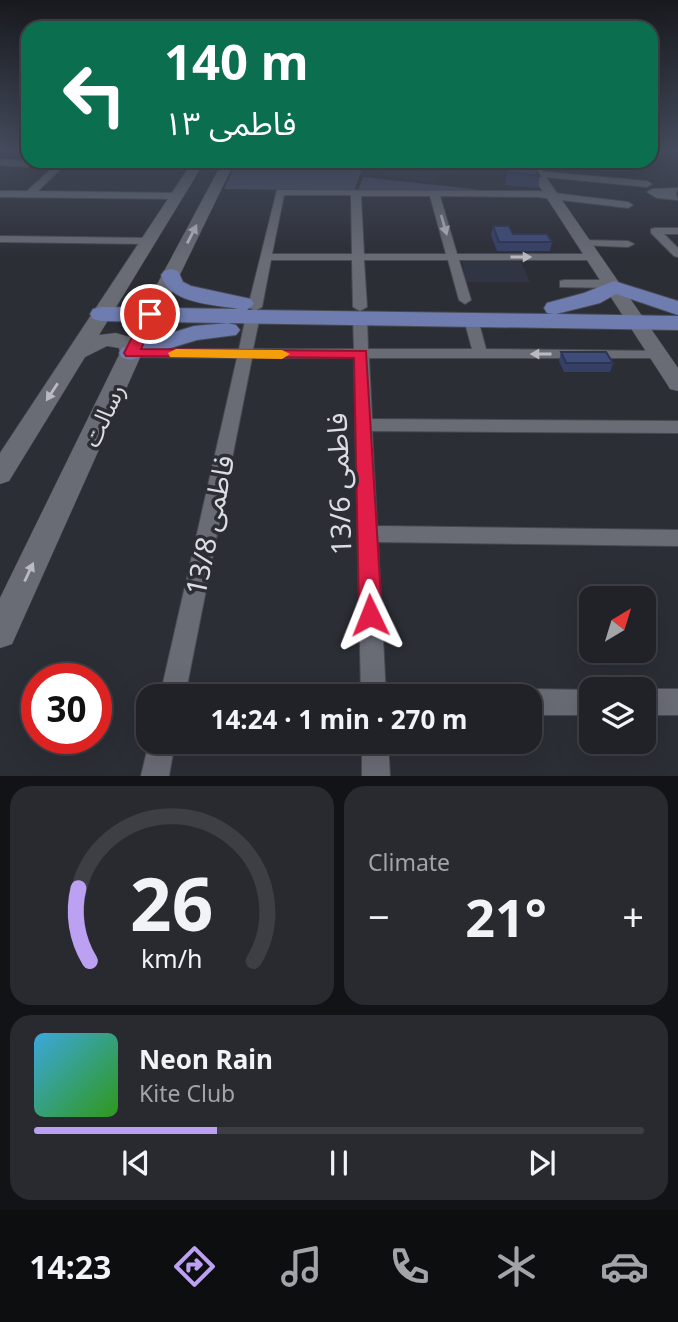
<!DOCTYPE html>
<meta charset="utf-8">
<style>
:root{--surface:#212228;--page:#292a30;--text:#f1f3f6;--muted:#a2a4a8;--line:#3e3f45;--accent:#bca0f2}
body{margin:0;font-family:"Noto Sans","Noto Sans Arabic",sans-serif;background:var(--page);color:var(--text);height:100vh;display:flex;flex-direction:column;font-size:26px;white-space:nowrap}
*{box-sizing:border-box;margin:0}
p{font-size:23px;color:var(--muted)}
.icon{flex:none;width:38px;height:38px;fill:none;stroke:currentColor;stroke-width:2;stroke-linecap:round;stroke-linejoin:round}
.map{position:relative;height:776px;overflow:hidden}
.sheet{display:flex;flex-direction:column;gap:10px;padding:10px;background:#121316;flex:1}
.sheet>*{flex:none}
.guide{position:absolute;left:21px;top:21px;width:637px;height:147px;border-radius:21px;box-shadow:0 7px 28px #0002,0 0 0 2px var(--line);background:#0b6e4f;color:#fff;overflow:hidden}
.needle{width:46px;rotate:38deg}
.controls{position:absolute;left:579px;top:586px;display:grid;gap:14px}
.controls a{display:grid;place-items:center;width:77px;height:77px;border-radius:14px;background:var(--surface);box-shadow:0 7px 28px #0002,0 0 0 2px var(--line);font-size:35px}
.speed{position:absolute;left:21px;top:663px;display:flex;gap:14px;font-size:35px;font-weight:700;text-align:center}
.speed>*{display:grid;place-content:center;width:91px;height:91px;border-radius:50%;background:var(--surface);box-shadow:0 7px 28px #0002,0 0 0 2px var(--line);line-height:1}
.speed .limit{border:10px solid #d22;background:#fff;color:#111}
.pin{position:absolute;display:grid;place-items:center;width:60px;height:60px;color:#fff;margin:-30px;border:4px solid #fff;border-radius:50%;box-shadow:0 2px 7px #0007}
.me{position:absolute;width:77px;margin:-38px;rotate:358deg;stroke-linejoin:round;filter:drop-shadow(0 0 5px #0008)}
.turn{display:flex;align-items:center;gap:24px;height:147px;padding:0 28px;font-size:32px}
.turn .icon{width:91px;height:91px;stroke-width:2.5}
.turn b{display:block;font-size:49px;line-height:60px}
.big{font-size:52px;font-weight:700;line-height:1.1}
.sheet .widget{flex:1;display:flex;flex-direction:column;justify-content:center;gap:10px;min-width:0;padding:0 24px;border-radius:21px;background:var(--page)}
.sheet .dial{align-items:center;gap:0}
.dial svg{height:182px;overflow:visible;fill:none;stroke:var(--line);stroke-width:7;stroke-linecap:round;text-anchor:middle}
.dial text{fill:var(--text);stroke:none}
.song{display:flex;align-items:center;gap:21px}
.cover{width:84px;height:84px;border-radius:10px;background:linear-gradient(135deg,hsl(200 70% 55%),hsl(110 70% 35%))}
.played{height:7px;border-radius:4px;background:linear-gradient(90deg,var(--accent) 30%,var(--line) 30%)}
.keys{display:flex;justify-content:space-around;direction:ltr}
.heat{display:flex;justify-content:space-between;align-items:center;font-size:38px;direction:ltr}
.sheet .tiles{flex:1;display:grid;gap:10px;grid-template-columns:1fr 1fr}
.widget:last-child{grid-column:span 2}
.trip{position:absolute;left:136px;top:684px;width:406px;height:70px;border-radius:21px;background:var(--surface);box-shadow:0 7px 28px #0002,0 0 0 2px var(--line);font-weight:700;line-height:70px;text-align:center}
.tab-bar{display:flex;height:112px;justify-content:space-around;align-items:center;background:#0d0e10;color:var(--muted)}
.tab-bar .icon{width:49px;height:49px}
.tab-bar .current{color:var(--accent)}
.tab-bar b{font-size:32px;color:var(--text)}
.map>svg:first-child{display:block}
.built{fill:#313543}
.green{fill:#464e6a}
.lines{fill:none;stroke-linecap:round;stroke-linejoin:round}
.street-casing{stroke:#484a51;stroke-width:2}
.secondary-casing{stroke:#484a51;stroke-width:1}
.primary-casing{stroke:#484a51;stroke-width:2}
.street{fill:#696c75;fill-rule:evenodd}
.secondary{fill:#696c75;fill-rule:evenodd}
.primary{fill:#6e7caf;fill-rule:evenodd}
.wall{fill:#364067}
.building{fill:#3f4b78;stroke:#2c3454;stroke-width:2}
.oneway{fill:#babbc1}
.route{fill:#e11d48;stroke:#92132f;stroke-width:2}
.slow{fill:#f59e0b}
.labels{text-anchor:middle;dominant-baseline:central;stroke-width:7;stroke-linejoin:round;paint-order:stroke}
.street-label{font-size:24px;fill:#dcdde2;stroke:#2c2e36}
.near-street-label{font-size:28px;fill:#dcdde2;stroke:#2c2e36}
</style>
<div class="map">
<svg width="678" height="776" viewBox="0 0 678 776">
<rect width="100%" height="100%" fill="#2c2e36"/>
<!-- built -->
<g class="built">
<polygon points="427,165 458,169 453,175 440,174 434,182 381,176 389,168 420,172"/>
<polygon points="462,260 520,260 530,282 466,282"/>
</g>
<!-- green -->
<g class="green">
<polygon points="237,161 365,161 354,191 224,189"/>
<polygon points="363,177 491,191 358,191"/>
</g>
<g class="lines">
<!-- street casing -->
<g class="street-casing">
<g id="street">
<polygon points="0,159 37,161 27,167 0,165"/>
<polygon points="60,161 69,161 38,191 177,193 182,196 177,199 0,197 0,191 27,191"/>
<polygon points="525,161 573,161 575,163 571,166 529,165"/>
<polygon points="586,164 630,164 634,167 630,170 583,169 583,165"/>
<polygon points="537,171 647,181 652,184 647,187 534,176 532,174"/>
<polygon points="678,188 676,194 678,200 657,198 647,192 652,189"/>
<path d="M277,190L537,191L628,202L633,205L628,208L537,197L440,196L457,254H593L599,257L593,260H459L471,300L465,304L459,300L448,260H364L367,307L360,311L353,307L352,260H271L262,307L255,311L248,307ZM284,195H351L352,254H272ZM361,196H430L446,254H364Z"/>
<polygon points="655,228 678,228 678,234 664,234 678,248 678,257 674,256 651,233 651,229"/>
<polygon points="0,236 149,238 155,241 149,244 0,242"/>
<polygon points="583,240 628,241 634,244 628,247 579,245 579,241"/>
<polygon points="564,280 612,280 618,284 612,288 560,287 560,281"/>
<polygon points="253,312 260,316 253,349 354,349 353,318 360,314 367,318 368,349 472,349 465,323 472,319 479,323 486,349 663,351 665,354 658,358 369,358 372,419 678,421 678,433 372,431 377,526 678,530 678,546 378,542 386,696 361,696 354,358 252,358 185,696 160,696 237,358 134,357 127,353 134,349 239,349 246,316"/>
<polygon points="530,689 593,690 592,715 530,715 530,696 519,696 521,693"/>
<rect x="644" y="689" width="34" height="26"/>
<polygon points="149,742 175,742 169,776 141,776"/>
<polygon points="362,742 388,742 390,776 362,776"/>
</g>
</g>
<!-- secondary casing -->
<g class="secondary-casing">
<g id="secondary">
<polygon points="193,161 205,161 99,335 116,333 129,337 223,161 235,161 142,353 12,644 0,648 0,598 120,353 119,348 107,346 85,357 9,481 0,484 0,453"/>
<polygon points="523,161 535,161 678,368 678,391 670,389 667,384"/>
</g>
</g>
<!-- primary casing -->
<g class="primary-casing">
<g id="primary">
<path d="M171,269L178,271L183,282L191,286L251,299L254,304L247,310L553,314L547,313L544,308L547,303L584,293L614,281L678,301V315L616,294L600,303L556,314L678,316V330L101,321L93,319L90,314L93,309L101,307L238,309C212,304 169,304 161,275L164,271Z"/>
<polygon points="228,323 236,325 240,330 236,335 197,340 131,360 122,358 119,353 122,348 194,326"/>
</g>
</g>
<!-- street -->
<use href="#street" class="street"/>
<!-- secondary -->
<use href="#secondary" class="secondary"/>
<!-- primary -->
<use href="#primary" class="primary"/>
</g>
<!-- wall -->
<g class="wall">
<polygon points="508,161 529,161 540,176 538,188 505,185 507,172 512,162"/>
<polygon points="493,226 513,234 552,242 550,251 497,251 491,235"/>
<polygon points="561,352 613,363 610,372 564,372 559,361"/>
</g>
<!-- building -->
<g class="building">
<polygon points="512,161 529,161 540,176 507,172"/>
<polygon points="493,226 509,226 513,234 547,234 552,242 499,242"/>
<polygon points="561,352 606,352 613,363 566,363"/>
</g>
<!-- one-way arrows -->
<defs><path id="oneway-solid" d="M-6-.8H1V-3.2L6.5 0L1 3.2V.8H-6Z" transform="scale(1.75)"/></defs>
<g class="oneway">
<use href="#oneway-solid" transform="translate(444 225) rotate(74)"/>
<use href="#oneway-solid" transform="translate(192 234) rotate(-63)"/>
<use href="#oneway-solid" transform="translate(521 257)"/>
<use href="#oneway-solid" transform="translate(541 354) rotate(180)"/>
<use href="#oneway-solid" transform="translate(52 392) rotate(123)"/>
<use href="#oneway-solid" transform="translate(29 572) rotate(-65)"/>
</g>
<!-- sky -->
<linearGradient id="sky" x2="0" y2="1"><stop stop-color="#18191e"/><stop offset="0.58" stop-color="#454c5d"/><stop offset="1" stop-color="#454c5d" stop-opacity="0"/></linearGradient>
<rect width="678" height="259" fill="url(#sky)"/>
<!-- route -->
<polygon class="route" points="150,310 157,314 141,349 366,351 382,615 378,622 370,625 362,622 359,615 354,358 126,356 124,353 144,314"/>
<!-- slow -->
<polygon class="slow" points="176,349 282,350 290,354 282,359 170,357 168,353"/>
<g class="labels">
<!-- street labels -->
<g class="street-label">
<text transform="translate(103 415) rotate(-65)">رسالت</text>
</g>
<!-- near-street labels -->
<g class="near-street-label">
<text transform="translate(338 484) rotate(-92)">فاطمی 13/6</text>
<text transform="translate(209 525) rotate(-78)">فاطمی 13/8</text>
</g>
</g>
</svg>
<div class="controls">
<a><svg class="needle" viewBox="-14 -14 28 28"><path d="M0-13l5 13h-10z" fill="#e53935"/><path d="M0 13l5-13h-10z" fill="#a2a4a8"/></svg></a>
<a><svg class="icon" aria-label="layers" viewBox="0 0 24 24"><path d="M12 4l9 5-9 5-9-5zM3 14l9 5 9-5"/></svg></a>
</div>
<div class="speed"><div class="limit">30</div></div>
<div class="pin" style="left:150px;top:314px;background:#d93025"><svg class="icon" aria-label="arrive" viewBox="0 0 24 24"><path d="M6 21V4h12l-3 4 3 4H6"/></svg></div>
<svg class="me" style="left:370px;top:615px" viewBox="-20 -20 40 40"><path d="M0-17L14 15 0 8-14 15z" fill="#e11d48" stroke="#fff" stroke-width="4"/></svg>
<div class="trip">14:24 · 1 min · 270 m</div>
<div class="guide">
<div class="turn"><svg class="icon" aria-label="left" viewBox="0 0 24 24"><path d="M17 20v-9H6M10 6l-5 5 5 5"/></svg><div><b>140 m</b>فاطمی ۱۳</div></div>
</div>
</div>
<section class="sheet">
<div class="tiles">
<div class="widget dial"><svg viewBox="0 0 100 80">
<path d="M14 69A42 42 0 1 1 86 69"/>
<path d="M14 69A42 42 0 0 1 9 37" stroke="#bca0f2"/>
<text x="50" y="56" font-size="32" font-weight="700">26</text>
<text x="50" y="72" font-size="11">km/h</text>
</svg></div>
<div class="widget"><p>Climate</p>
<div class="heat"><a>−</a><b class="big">21°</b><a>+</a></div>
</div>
<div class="widget">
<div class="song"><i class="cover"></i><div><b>Neon Rain</b><p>Kite Club</p></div></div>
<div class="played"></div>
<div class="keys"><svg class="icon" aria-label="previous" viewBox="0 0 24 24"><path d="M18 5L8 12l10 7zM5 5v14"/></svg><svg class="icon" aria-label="pause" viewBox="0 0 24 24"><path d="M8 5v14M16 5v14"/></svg><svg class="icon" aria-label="next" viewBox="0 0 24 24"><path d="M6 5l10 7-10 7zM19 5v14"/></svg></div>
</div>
</div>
</section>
<nav class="tab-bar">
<b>14:23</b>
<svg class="icon current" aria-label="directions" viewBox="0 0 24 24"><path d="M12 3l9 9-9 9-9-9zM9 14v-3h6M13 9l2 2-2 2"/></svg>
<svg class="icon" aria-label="music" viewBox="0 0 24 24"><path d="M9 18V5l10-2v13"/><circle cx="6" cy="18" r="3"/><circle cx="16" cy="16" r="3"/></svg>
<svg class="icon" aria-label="phone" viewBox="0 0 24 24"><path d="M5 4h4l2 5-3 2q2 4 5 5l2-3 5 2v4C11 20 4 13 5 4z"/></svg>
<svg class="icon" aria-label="climate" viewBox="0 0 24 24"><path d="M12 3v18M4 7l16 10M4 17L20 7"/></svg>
<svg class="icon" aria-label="car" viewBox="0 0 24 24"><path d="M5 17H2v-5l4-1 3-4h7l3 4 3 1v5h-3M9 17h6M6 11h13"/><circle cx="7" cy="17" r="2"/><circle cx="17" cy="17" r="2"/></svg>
</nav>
